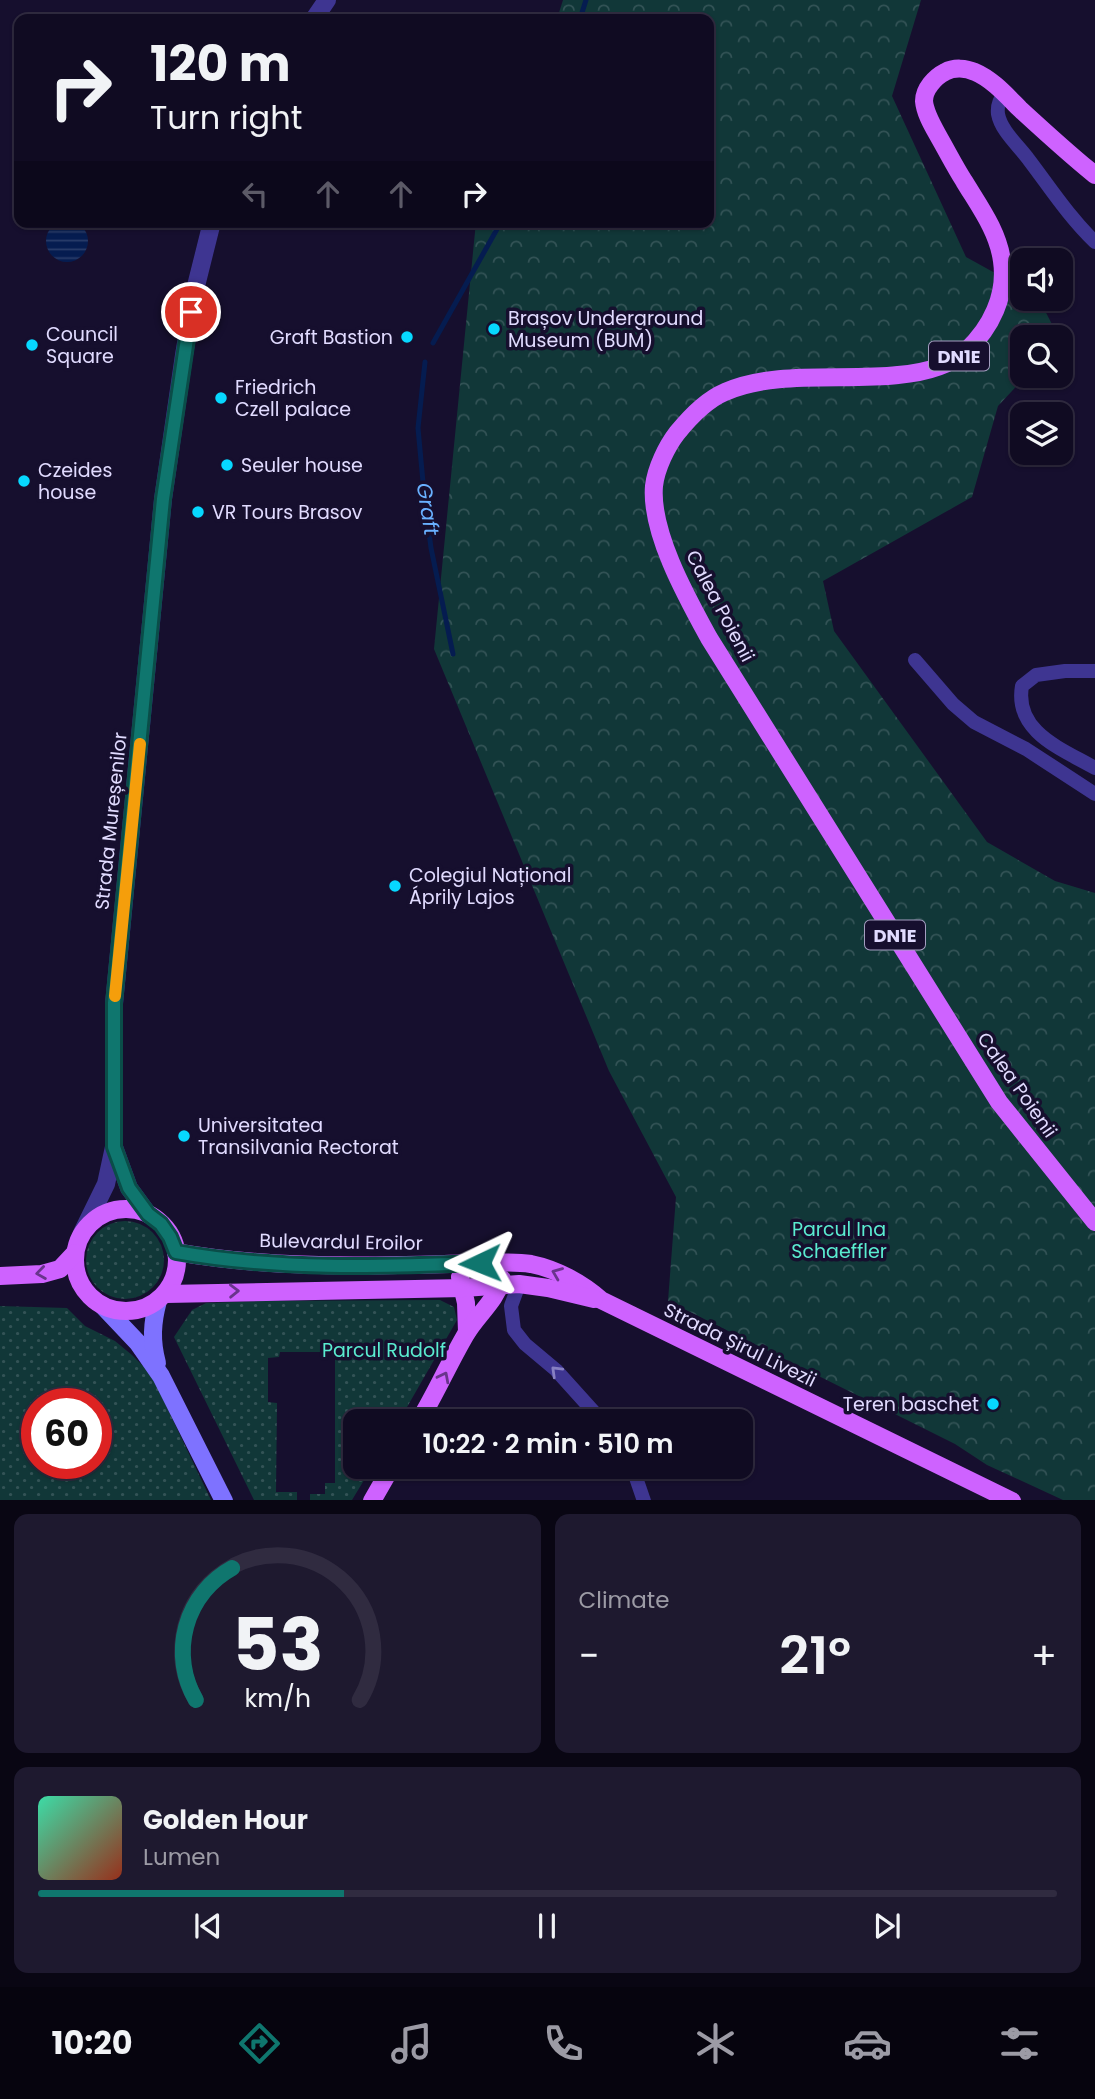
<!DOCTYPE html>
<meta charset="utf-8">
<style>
:root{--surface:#100b22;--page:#1e192f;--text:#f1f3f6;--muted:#9c9ba5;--line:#302b40;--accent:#0f766e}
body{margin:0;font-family:Poppins,sans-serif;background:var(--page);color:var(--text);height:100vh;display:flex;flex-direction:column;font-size:26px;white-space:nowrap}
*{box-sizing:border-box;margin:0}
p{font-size:23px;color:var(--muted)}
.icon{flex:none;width:38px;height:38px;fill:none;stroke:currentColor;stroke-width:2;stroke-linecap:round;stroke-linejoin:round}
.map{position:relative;height:1500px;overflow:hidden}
.side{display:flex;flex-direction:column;gap:14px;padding:14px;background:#090613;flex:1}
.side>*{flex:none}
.banner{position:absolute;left:14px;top:14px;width:700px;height:214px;border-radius:14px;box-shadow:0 2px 5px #0004,0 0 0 2px var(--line);background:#100b22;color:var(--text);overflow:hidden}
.controls{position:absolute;left:1010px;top:248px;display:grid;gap:14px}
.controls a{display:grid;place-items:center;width:63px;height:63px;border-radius:14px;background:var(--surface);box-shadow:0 2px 5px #0004,0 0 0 2px var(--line);font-size:35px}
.speed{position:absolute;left:21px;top:1388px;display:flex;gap:14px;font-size:35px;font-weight:700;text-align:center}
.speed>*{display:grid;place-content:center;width:91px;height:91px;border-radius:50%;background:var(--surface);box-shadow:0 2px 5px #0004,0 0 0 2px var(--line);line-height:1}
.speed .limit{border:10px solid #d22;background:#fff;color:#111}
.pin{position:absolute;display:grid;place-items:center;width:60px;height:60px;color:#fff;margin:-30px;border:4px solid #fff;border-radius:50%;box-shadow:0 2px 7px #0007}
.me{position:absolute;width:77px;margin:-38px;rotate:268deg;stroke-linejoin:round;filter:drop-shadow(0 0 5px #0008)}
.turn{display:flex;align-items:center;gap:24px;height:147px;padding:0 21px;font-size:32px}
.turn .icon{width:91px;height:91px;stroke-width:2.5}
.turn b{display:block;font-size:49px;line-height:60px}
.lanes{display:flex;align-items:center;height:66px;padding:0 21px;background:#0003;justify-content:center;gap:35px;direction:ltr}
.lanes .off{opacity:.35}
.big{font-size:52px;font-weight:600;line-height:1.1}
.side .tile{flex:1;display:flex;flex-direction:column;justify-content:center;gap:10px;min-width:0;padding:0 24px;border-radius:14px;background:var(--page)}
.side .dial{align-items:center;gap:0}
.dial svg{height:182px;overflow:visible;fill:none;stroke:var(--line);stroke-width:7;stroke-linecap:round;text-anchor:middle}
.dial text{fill:var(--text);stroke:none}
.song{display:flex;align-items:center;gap:21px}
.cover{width:84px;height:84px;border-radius:10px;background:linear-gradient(135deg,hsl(160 70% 55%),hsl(10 70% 35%))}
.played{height:7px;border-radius:4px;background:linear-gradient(90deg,var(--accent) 30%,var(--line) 30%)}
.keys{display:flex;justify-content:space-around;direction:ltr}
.heat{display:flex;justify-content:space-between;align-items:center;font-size:38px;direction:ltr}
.side .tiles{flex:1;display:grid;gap:14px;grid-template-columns:1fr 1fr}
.tile:last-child{grid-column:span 2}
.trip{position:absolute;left:343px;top:1409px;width:410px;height:70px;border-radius:14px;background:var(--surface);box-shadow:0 2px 5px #0004,0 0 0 2px var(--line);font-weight:600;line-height:70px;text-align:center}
.tab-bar{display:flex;height:112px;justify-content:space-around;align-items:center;background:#06040e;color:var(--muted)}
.tab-bar .icon{width:49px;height:49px}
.tab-bar .on{color:var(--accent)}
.tab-bar b{font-size:32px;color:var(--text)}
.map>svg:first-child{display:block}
.green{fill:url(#green-dots);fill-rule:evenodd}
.forest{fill:url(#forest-crowns)}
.pitch{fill:#113738}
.water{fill:url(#water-rules)}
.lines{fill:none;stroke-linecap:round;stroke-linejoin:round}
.stream{stroke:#051c50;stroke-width:5}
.minor{stroke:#3e3591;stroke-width:14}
.tertiary{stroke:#3e3591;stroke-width:18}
.secondary{stroke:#7e72ff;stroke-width:18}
.primary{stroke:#ce62ff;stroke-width:18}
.oneway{stroke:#69348c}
.oneway2{stroke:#8780c2}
.route-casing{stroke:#0a4d48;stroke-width:18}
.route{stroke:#0f766e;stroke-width:12}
.slow{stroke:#f59e0b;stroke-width:12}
.poi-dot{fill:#07d8ff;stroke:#160f2e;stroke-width:2.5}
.labels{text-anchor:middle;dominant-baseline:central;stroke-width:7;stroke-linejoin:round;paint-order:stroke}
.shield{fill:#160f2e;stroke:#a49ec0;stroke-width:2}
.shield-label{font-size:18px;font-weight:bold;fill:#e1dbff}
.poi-label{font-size:19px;fill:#e1dbff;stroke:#160f2e;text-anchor:start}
.street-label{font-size:19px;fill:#e1dbff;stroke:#160f2e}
.park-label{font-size:19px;fill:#5aecd0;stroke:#160f2e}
.water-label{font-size:21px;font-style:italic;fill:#69b1ff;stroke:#160f2e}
</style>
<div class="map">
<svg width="1095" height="1501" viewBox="0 0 1095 1501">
<defs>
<pattern id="green-dots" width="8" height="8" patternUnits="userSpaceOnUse" patternTransform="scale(1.75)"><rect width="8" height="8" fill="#113738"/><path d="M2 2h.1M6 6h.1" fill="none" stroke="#335356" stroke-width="1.8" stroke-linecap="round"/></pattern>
<pattern id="forest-crowns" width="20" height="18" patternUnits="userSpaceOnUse" patternTransform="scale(1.75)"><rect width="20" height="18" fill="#113738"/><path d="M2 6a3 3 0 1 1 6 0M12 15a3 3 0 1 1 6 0" fill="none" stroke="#335356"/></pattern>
<pattern id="water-rules" width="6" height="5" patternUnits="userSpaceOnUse" patternTransform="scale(1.75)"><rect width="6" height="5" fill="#051c50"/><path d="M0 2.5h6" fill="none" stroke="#293c6a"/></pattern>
</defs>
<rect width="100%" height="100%" fill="#160f2e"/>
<!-- green -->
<g class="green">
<circle cx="125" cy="1260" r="39"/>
<polygon points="440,1300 454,1307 457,1320 399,1421 355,1421 355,1466 372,1467 352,1500 310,1500 310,1494 325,1494 325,1483 335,1483 335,1352 280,1352 279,1357 268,1358 268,1402 277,1403 276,1492 297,1492 297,1500 254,1500 174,1337 192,1310 206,1303 264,1301"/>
<path d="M0,1306L67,1308L85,1326L115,1341L132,1355L151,1374L211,1500L0,1501ZM37,1404H96V1463H37Z"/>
</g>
<!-- forest -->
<polygon class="forest" points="563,0 921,0 892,96 966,257 1022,288 1022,299 1039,299 1059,338 1022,338 1022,376 1026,376 998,406 972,497 823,581 834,631 987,842 1055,881 1095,893 1095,1500 1063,1500 987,1465 955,1444 668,1301 676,1197 609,1071 434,649 476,222 709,222 709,19 557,19"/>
<!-- pitch -->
<polygon class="pitch" points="991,1381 1016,1403 996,1426 970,1404"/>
<!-- water -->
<circle class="water" cx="67" cy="241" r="21"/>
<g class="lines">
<!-- stream -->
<g class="stream">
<polyline points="580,19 586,0"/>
<polyline points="433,343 501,222"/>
<polyline points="425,362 418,428 424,493 431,548 453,654"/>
</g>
<!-- minor -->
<g class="minor">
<path d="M1004,94C999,100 997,105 998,114C1001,131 1019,146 1029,160C1051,189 1069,217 1095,242"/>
<polyline points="915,660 953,704 974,722 1026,749 1095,794"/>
<path d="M1095,671H1065L1036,675L1022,686C1014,732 1062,749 1095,768"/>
<polyline points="519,1284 511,1306 514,1330 525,1344 556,1370 602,1421"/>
<polyline points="632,1466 644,1501"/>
</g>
<!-- tertiary -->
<g class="tertiary">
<polyline points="314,19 327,0"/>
<polyline points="114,1147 129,1188 148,1214"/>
<polyline points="82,1233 106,1184 114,1147 114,1004 163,499 184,355 195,290 212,222"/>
</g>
<!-- secondary -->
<g class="secondary">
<polyline points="103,1306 138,1343 161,1376 224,1501"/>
<path d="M157,1363C151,1341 152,1323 158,1301"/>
</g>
<!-- primary -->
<g class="primary">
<path d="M1095,175C1069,154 1045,132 1020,109C1007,96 992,79 975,72C966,68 954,67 945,72C935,77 924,89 924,101C925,114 934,128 940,139C948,153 955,167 964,181C979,206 998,231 1002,261C1007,295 991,328 966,351C948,367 922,373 898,375C845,381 773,370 725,392C706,400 690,417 677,433C667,446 656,468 654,486C650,532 687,598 709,638L999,1102L1095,1222"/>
<circle cx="126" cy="1260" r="51"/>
<path d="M176,1252C249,1265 323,1267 398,1265C423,1265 448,1264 472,1263C492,1263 512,1261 531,1264C556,1269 582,1283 601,1300L1012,1501"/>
<polyline points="0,1276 42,1274 60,1269 75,1253"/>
<polyline points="460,1277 466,1303 467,1332"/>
<polyline points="166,1294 464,1288 519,1284 548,1288 594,1299"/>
<path d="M419,1421C436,1393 449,1363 466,1334C477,1315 496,1301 502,1279"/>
<polyline points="372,1501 392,1466"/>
</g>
</g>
<!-- one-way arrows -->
<defs><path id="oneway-chevron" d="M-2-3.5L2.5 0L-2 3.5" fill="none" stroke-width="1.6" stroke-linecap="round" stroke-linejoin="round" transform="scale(1.75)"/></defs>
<g class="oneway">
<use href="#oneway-chevron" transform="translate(41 1273) rotate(172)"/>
<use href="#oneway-chevron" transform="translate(557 1273) rotate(-158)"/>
<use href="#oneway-chevron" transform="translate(234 1291) rotate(-1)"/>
<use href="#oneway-chevron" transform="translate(444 1377) rotate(-63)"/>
</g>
<use class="oneway2" href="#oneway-chevron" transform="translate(556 1371) rotate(-136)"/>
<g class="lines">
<!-- route casing -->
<g class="route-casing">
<path id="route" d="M191,312L163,499L114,1003V1147L129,1188L148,1214L161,1224L170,1237L176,1252C276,1270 379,1267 480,1263"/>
</g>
<!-- route -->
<use href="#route" class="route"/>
<!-- slow -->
<polyline class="slow" points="115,996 140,744"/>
</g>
<!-- markers -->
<g class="poi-dot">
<circle cx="494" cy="329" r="7"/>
<circle cx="407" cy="337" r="7"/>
<circle cx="32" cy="345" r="7"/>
<circle cx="221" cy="398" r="7"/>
<circle cx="227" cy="465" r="7"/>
<circle cx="24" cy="481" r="7"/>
<circle cx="198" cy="512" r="7"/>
<circle cx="395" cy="886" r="7"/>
<circle cx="184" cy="1136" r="7"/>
<circle cx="993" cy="1404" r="7"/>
</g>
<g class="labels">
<!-- shield labels -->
<g class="shield">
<rect x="929" y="341.5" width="60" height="29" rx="5"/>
<rect x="865" y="920.5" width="60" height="29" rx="5"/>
</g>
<g class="shield-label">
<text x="959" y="356">DN1E</text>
<text x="895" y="935">DN1E</text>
</g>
<!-- poi labels -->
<g class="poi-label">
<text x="508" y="318">Brașov Underground<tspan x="508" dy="22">Museum (BUM)</tspan></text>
<text x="46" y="334">Council<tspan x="46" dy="22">Square</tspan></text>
<text x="393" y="337" text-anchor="end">Graft Bastion</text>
<text x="235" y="387">Friedrich<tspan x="235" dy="22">Czell palace</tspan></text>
<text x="241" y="465">Seuler house</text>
<text x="38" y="470">Czeides<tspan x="38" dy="22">house</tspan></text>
<text x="212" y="512">VR Tours Brasov</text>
<text x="409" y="875">Colegiul Național<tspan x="409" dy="22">Áprily Lajos</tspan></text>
<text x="198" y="1125">Universitatea<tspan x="198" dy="22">Transilvania Rectorat</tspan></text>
<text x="979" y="1404" text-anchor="end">Teren baschet</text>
</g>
<!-- street labels -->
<g class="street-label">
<text transform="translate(720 606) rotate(62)">Calea Poienii</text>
<text transform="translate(111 821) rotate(-84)">Strada Mureșenilor</text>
<text transform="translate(1017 1085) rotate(55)">Calea Poienii</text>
<text transform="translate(341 1242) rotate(1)">Bulevardul Eroilor</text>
<text transform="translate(740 1345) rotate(26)">Strada Șirul Livezii</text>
</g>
<!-- park labels -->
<g class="park-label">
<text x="839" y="1229">Parcul Ina<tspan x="839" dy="22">Schaeffler</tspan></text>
<text x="384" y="1350">Parcul Rudolf</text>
</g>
<!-- water labels -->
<g class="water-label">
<text transform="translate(428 509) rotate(81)">Graft</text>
</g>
</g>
</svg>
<div class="controls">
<a><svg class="icon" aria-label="sound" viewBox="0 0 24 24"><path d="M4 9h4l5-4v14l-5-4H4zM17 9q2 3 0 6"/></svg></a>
<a><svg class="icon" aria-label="search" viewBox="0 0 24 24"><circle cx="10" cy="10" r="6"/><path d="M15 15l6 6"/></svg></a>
<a><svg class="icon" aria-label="layers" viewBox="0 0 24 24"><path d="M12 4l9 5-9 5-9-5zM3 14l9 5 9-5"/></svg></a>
</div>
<div class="speed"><div class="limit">60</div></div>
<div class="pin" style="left:191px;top:312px;background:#d93025"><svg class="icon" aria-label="arrive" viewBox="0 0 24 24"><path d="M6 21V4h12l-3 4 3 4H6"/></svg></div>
<svg class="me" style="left:480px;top:1263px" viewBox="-20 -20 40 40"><path d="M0-17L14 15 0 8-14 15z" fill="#0f766e" stroke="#fff" stroke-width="4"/></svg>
<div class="trip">10:22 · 2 min · 510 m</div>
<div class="banner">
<div class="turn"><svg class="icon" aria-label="right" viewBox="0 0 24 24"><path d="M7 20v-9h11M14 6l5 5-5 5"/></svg><div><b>120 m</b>Turn right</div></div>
<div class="lanes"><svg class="icon off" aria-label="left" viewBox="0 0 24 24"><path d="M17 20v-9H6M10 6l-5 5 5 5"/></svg><svg class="icon off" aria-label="ahead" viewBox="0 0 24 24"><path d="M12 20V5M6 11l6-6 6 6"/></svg><svg class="icon off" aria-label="ahead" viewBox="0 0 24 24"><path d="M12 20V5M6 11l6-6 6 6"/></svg><svg class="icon" aria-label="right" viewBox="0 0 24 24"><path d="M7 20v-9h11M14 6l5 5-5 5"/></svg></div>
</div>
</div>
<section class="side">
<div class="tiles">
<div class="tile dial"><svg viewBox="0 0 100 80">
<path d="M14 69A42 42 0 1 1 86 69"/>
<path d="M14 69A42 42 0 0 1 30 11" stroke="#0f766e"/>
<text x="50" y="56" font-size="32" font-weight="700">53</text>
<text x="50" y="72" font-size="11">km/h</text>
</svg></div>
<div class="tile"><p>Climate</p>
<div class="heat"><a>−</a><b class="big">21°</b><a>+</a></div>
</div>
<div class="tile">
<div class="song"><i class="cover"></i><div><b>Golden Hour</b><p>Lumen</p></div></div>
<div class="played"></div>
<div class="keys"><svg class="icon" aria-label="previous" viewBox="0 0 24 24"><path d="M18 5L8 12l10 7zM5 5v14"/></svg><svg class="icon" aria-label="pause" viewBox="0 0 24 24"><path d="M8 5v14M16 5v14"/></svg><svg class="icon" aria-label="next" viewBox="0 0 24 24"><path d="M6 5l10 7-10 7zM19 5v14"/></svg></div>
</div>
</div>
</section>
<nav class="tab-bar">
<b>10:20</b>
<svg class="icon on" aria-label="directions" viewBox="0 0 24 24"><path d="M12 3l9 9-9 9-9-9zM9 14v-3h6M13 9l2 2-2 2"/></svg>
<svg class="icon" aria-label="music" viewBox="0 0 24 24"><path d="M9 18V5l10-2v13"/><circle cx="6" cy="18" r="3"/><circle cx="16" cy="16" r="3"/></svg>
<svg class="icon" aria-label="phone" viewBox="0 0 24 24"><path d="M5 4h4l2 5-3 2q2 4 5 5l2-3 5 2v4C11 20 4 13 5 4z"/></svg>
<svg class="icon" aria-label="climate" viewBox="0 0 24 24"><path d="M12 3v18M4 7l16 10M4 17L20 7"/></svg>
<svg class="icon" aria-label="car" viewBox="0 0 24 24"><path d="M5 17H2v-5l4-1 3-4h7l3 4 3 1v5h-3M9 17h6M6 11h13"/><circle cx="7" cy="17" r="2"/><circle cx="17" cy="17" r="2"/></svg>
<svg class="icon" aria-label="filters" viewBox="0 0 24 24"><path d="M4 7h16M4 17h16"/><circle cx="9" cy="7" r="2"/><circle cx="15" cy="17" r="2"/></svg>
</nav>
